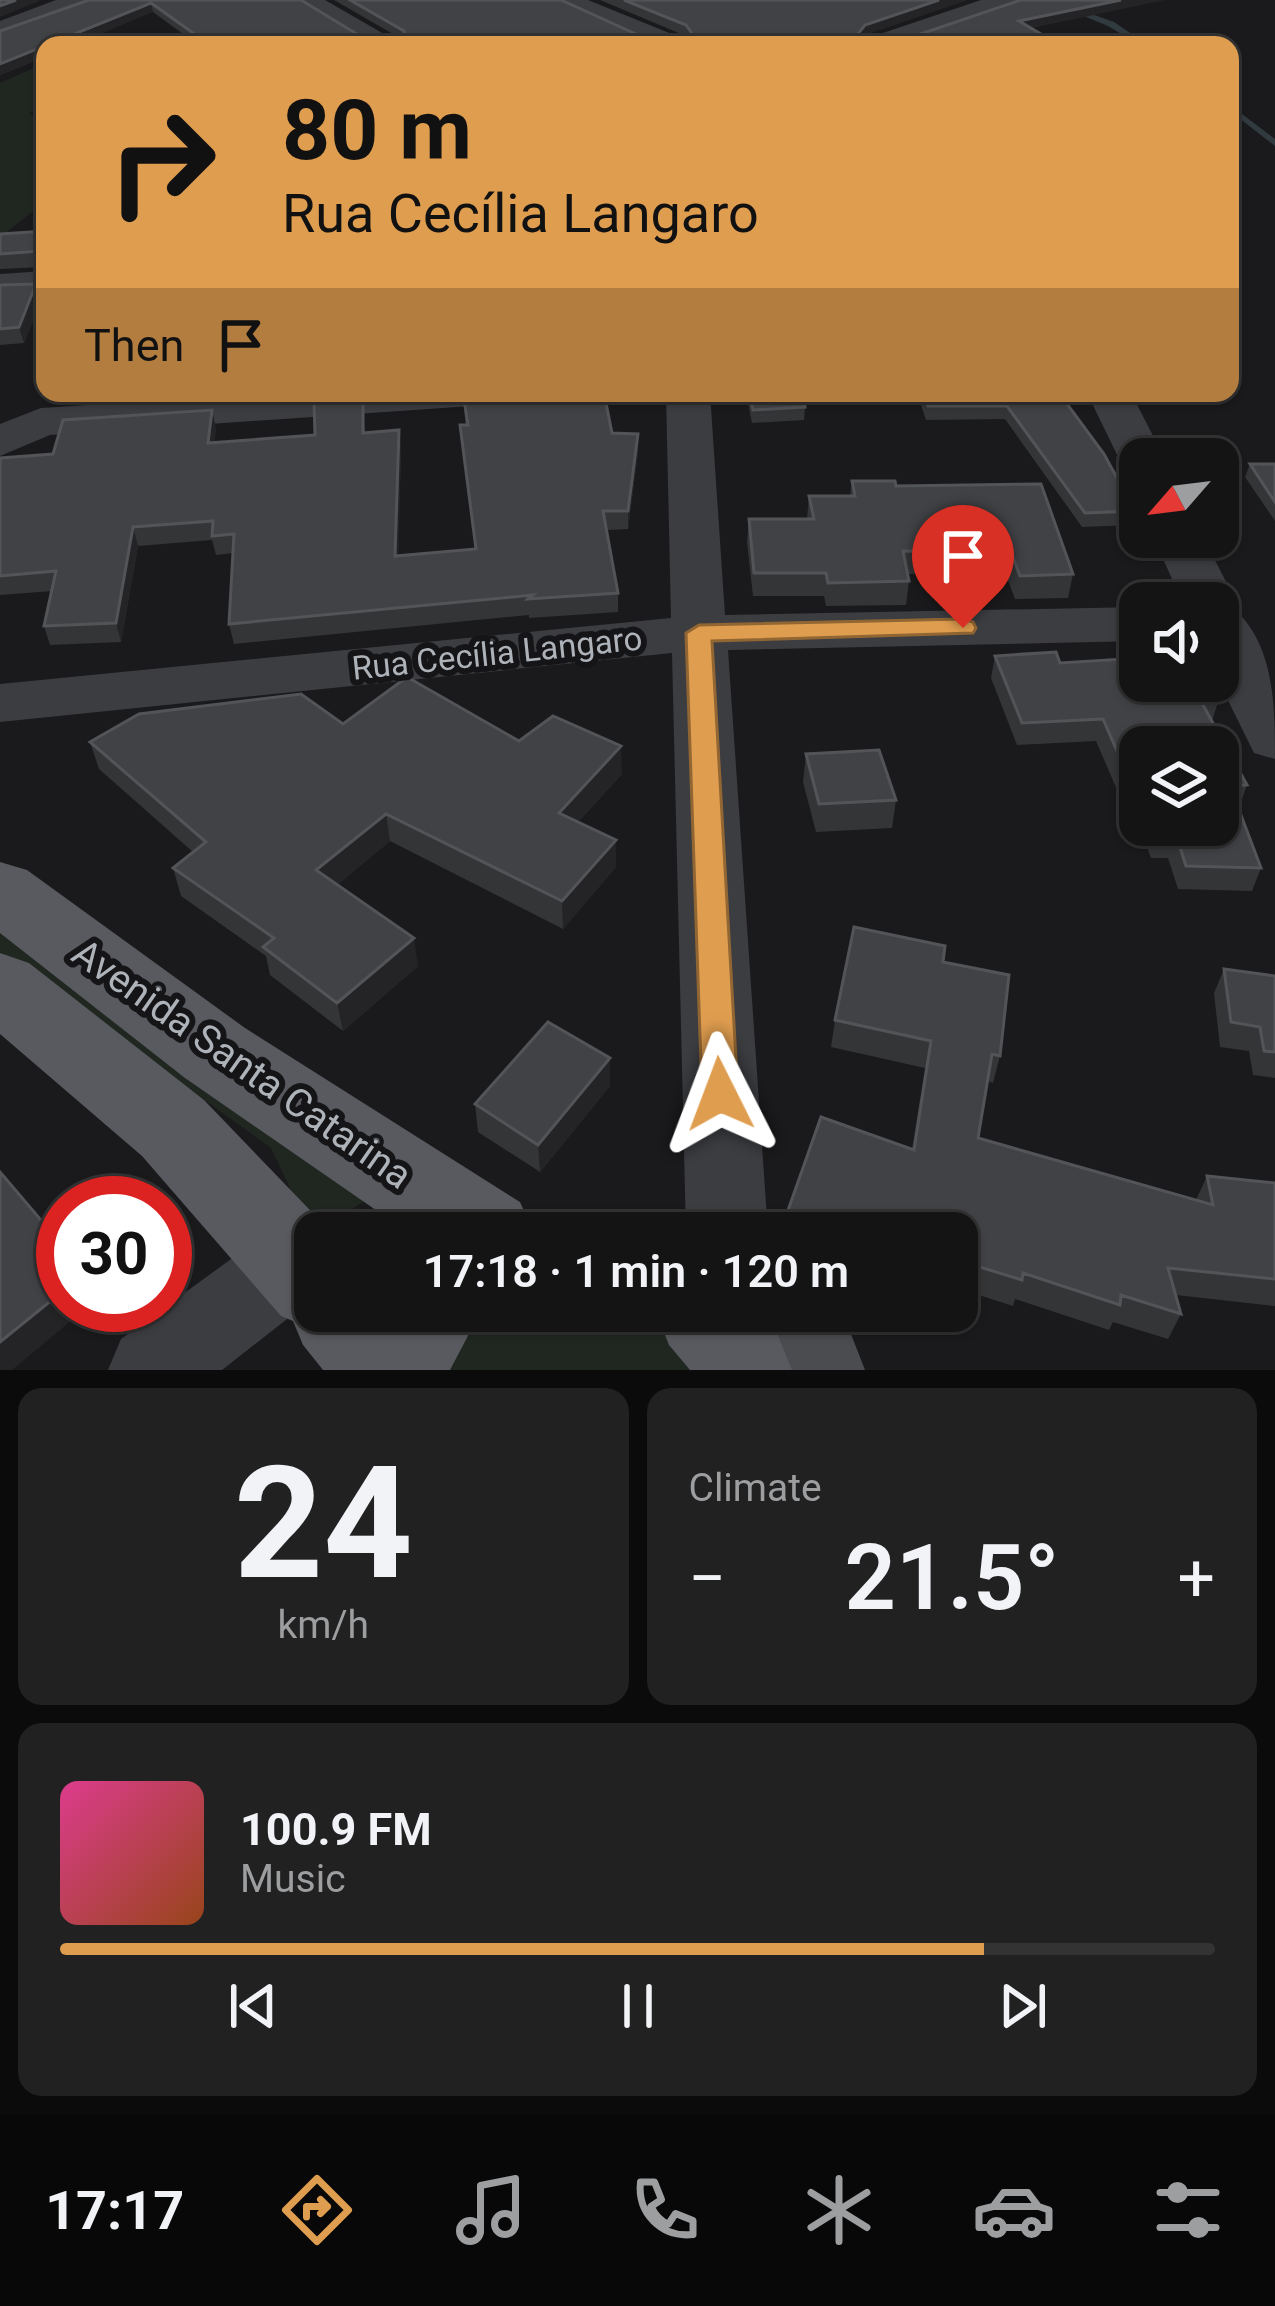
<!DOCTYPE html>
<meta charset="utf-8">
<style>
:root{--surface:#141415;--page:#212122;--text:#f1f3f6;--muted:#9d9ea0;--line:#333334;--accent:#df9d4f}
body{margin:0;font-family:Roboto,sans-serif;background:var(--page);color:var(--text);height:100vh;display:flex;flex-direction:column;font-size:45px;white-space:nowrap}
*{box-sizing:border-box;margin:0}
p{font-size:39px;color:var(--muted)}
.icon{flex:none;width:66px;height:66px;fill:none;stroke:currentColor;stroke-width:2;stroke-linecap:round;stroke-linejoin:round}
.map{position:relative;height:1370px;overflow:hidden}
.drawer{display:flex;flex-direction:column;gap:18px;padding:18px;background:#0b0b0c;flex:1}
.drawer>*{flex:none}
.hud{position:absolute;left:36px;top:36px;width:1203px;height:366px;border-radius:24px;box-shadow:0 3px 9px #0004,0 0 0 3px var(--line);background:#df9d4f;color:#111;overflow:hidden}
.needle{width:78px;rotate:242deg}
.controls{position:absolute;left:1119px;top:438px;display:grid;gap:24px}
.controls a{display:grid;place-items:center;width:120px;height:120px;border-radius:24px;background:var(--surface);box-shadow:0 3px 9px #0004,0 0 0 3px var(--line);font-size:60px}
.speed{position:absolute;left:36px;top:1176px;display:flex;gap:24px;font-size:60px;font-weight:700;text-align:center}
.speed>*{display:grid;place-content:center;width:156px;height:156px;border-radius:50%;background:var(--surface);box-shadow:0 3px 9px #0004,0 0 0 3px var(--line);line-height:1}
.speed .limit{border:18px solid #d22;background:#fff;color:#111}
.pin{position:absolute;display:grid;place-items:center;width:102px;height:102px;color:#fff;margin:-123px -51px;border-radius:50% 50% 50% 0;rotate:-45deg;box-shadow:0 0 12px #0007}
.pin .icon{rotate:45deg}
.me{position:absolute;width:132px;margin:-66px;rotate:357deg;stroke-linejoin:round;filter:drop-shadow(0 0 9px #0008)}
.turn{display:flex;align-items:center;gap:42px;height:252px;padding:0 48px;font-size:54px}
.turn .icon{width:156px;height:156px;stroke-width:2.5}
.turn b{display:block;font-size:84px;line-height:102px}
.then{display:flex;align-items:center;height:114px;padding:0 48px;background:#0003;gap:24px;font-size:45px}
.big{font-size:90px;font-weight:600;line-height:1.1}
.drawer .tile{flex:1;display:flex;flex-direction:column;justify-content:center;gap:18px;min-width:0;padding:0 42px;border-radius:24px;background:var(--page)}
.drawer .dial{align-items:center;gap:0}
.dial b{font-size:156px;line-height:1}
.song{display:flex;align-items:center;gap:36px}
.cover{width:144px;height:144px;border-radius:18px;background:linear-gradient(135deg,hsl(330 70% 55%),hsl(20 70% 35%))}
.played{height:12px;border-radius:6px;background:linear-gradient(90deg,var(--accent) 80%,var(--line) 80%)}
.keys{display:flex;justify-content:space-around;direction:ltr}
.heat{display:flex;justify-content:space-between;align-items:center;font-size:66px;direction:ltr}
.drawer .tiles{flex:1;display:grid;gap:18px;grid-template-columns:1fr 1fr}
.tile:last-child{grid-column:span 2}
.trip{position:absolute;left:294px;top:1212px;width:684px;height:120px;border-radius:24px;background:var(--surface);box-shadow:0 3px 9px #0004,0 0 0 3px var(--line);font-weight:600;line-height:120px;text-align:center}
.tab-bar{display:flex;height:192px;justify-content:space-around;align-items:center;background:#080808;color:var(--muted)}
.tab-bar .icon{width:84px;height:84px}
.tab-bar .on{color:var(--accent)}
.tab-bar b{font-size:54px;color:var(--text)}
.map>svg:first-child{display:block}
.green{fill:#202721}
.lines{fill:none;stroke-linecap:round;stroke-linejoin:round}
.stream{fill:#313b3f;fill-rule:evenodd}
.street{fill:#3c3d41;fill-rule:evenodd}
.secondary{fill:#4a4c50;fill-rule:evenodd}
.primary{fill:#585a5f;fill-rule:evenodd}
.wall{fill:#333537;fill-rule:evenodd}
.shaded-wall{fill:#242426}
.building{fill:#404245;stroke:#525457;stroke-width:3}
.route{fill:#df9d4f;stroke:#916633;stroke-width:3}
.labels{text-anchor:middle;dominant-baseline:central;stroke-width:12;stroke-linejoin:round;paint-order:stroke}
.street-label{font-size:33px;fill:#aeb3ba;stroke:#151517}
.near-street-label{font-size:39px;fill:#aeb3ba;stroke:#151517}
</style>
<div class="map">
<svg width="1275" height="1370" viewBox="0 0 1275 1370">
<rect width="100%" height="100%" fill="#1a1a1c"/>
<!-- green -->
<g class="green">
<polygon points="45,63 45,102 29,114 45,118 45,202 0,237 0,83"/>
<polygon points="0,920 377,1193 312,1235 271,1148 0,952"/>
<polygon points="460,1311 646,1311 709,1370 425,1370"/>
</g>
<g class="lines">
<!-- stream -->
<g class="stream">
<polygon points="1069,6 1114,22 1148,45 1139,45 1108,26 1069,10"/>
<polygon points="1230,105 1275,139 1275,146 1230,111"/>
</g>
<!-- street -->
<g class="street">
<polygon points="56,0 93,0 90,6 0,39 0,21"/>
<polygon points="292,0 325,0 403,45 368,45"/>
<polygon points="551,0 588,0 684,39 688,45 649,45"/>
<polygon points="981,0 1021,0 1018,6 903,45 861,45 865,39"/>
<polygon points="45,271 45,295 0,298 0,274"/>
<polygon points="272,393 494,393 488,402 472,406 50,435 0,456 0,424 41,408"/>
<polygon points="666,393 710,393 725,615 1140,607 1140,641 728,650 768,1233 686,1233 672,653 0,722 0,684 671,618"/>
<polygon points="1087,393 1131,393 1165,459 1140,459 1140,473 1124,469"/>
<path d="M1153,537H1203L1237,603L1233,608C1275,644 1275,708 1275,759L1254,753L1218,680V603H1183Z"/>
<polygon points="296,1222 324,1233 315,1233 315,1297 222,1370 108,1370 121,1339 267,1233"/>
</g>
<!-- secondary -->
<path class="secondary" d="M696,1311C762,1311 788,1308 851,1334L865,1370H693L682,1344Z"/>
<!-- primary -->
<g class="primary">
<polygon points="0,862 27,870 245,1028 520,1202 534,1233 409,1233 185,1078 0,933"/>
<polygon points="0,953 29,963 204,1100 332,1233 315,1233 315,1311 481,1311 450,1370 323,1370 303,1345 293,1321 281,1316 142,1156 0,1034"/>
<polygon points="655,1311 768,1311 792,1370 690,1370 669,1345"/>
</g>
</g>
<!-- wall -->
<g class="wall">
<polygon points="89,0 301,0 365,39 400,38 334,0 561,0 647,39 686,36 600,0 967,0 864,35 861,39 906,39 1031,28 1044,45 198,45 153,12 45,45 45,57 0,75 0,31"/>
<polygon points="45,231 45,267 0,269 0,234"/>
<polygon points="0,286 41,300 24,343 0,345"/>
<polygon points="103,393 202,393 104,399"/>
<polygon points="463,393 612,433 638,452 628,529 607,530 618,593 618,612 529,618 529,615 234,644 229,624 233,553 216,555 212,540 138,546 121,642 50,645 44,626 52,591 0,595 0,458 53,454 216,428 214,443 315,435 363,400 365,433 399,430 401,448 398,556 475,549"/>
<polygon points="746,393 802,393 805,407 804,420 752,423"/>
<polygon points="917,393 1059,393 1135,511 1132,525 1082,527 1005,419 926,420"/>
<polygon points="1250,464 1275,464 1275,521 1245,477"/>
<polygon points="852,481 896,486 1073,574 1068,598 1015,599 1006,575 908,574 909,581 906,605 826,606 824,596 753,596 747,542 749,519 807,519 809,496 850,496"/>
<path d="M1137,645H1140V681L1218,702L1212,721L1247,785L1239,808L1261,868L1252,891L1178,889L1168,858H1151L1134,813H1127L1096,741L1017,745L991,678L995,656L1060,663L1133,659ZM1140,747L1218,825H1140Z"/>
<polygon points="343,724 519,741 622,774 578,822 616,867 563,929 390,841 337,885 418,966 343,1031 270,975 266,956 181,896 173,868 193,852 99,769 90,742"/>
<polygon points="806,754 896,800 892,828 816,832 803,782"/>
<polygon points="943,962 1000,1056 993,1083 988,1081 978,1138 1196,1200 1207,1176 1275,1183 1275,1306 1176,1295 1181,1314 1168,1339 1113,1322 1109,1330 1015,1299 1013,1306 957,1288 957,1233 784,1233 787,1213 912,1149 925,1068 831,1047 835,1020"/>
<polygon points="1224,969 1275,976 1275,1078 1253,1075 1249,1051 1220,1047 1214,993"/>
<polygon points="610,1086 540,1172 478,1132 475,1104"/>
</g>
<!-- shaded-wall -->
<g class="shaded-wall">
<polygon points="16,0 39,0 37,2 0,17 0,6"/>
<polygon points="939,0 967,0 864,35 857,45 857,35 865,25"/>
<polygon points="1121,0 1165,0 1018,31 1019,21"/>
<polygon points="151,3 153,12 74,45 46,45"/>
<polygon points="45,45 45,57 0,75 0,64"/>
<polygon points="36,284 41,300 24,343 19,327"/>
<polygon points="212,410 216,428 212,461 208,443"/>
<polygon points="399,430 401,448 398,575 395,556"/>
<polygon points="638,434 638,452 628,529 628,511"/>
<polygon points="133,527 138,546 121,642 116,623"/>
<polygon points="621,746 622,774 560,841 559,813"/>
<polygon points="386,814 390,841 321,898 316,870"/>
<polygon points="616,840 616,867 563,929 562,901"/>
<polygon points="414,938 418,966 343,1031 337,1003"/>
<polygon points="610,1058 610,1086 540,1172 538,1145"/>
<polygon points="63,1291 63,1305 90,1305 12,1370 0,1370 0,1342"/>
</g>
<!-- building -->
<g class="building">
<polygon points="0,0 16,0 0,6"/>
<polygon points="89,0 301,0 365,39 405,38 404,31 350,0 561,0 647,39 693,35 686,25 624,0 939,0 865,25 857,35 862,39 906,39 1021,0 1121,0 1019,21 1041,34 1031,36 1044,45 210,45 151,3 0,64 0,31"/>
<polygon points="45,231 45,262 40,251 0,254 0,234"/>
<polygon points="36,284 19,327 0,329 0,285"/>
<polygon points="463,393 604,393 612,433 638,434 628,511 603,511 618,593 528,599 533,595 229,624 234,534 212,536 213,521 133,527 116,623 44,626 56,571 0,576 0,458 53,454 63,420 212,410 208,443 315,435 314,403 363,400 363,433 399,430 395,556 476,549 460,425 468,425"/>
<polygon points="749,393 802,393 805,407 753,410"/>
<polygon points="923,393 1059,393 1104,454 1135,511 1085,513 1007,406 928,406"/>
<polygon points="1250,464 1275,464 1275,502"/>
<polygon points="852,481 895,481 896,486 1041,484 1073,574 1020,576 1011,552 903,551 909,581 828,583 826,573 754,573 749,519 814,519 809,496 855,496"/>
<polygon points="1056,652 1060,663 1140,658 1140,681 1208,681 1218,702 1202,703 1247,785 1230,786 1261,868 1186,866 1176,835 1158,836 1154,825 1218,825 1218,747 1140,747 1140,790 1134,790 1103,719 1022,723 995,656"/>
<polygon points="407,677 519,741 553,716 621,746 559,813 616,840 562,901 386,814 316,870 414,938 337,1003 263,947 274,938 173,868 206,842 90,742 139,714 301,694 343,724"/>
<polygon points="879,750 896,800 819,804 806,754"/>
<polygon points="854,927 945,946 943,962 1009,975 1000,1056 992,1054 978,1138 1213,1205 1207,1176 1275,1183 1275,1279 1168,1268 1181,1314 1121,1295 1120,1305 1023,1273 1022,1280 957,1260 957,1233 843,1233 787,1213 821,1117 914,1150 931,1041 835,1020"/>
<polygon points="1224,969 1275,976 1275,1052 1264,1051 1260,1027 1231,1022"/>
<polygon points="548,1022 610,1058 538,1145 475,1104"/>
<polygon points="0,1172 63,1246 63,1291 0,1342"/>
</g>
<!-- route -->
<polygon class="route" points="963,619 973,622 976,628 973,633 712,641 738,1094 733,1105 720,1110 708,1105 702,1094 686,633 699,625"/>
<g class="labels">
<!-- street labels -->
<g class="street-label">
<text transform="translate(497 653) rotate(-6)">Rua Cecília Langaro</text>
</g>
<!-- near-street labels -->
<g class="near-street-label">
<text transform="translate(242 1064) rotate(35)">Avenida Santa Catarina</text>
</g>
</g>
</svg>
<div class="controls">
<a><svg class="needle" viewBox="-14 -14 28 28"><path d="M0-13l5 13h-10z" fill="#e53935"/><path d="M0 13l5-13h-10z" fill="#9d9ea0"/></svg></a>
<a><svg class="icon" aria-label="sound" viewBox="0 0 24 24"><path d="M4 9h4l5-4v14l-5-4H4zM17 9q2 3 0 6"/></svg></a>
<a><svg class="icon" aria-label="layers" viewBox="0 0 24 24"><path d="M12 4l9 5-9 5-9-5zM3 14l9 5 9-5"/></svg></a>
</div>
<div class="speed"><div class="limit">30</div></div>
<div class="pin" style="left:963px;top:628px;background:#d93025"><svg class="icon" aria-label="arrive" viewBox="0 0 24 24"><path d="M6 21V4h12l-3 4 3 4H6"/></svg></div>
<svg class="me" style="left:720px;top:1094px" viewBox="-20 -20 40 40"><path d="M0-17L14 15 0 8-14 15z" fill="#df9d4f" stroke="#fff" stroke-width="4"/></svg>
<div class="trip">17:18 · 1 min · 120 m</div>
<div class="hud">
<div class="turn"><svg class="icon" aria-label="right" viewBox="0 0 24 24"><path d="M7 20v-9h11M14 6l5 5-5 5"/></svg><div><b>80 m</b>Rua Cecília Langaro</div></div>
<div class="then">Then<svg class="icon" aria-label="arrive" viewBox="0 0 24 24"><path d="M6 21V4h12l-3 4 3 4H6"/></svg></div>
</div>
</div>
<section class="drawer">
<div class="tiles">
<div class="tile dial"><b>24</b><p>km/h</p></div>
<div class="tile"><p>Climate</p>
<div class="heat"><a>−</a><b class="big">21.5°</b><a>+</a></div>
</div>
<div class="tile">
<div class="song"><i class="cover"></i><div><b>100.9 FM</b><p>Music</p></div></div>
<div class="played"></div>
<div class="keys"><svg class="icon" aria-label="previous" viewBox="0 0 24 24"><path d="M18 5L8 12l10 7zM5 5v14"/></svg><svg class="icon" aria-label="pause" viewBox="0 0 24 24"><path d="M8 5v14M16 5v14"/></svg><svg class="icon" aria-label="next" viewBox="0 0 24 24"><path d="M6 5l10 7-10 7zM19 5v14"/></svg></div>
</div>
</div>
</section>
<nav class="tab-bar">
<b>17:17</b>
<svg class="icon on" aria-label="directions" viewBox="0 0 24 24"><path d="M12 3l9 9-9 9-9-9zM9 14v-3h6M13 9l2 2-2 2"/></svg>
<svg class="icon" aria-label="music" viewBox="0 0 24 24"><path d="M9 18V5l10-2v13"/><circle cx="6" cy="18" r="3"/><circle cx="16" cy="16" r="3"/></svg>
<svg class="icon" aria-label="phone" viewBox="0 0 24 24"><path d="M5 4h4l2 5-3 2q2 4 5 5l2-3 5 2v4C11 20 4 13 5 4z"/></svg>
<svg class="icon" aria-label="climate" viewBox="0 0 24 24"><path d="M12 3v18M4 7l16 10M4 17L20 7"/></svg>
<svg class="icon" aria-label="car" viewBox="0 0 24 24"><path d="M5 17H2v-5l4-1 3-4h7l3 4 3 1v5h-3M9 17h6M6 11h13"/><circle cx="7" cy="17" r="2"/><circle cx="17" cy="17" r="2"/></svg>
<svg class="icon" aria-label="filters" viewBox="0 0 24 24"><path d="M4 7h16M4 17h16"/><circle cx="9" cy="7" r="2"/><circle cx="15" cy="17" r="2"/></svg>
</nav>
